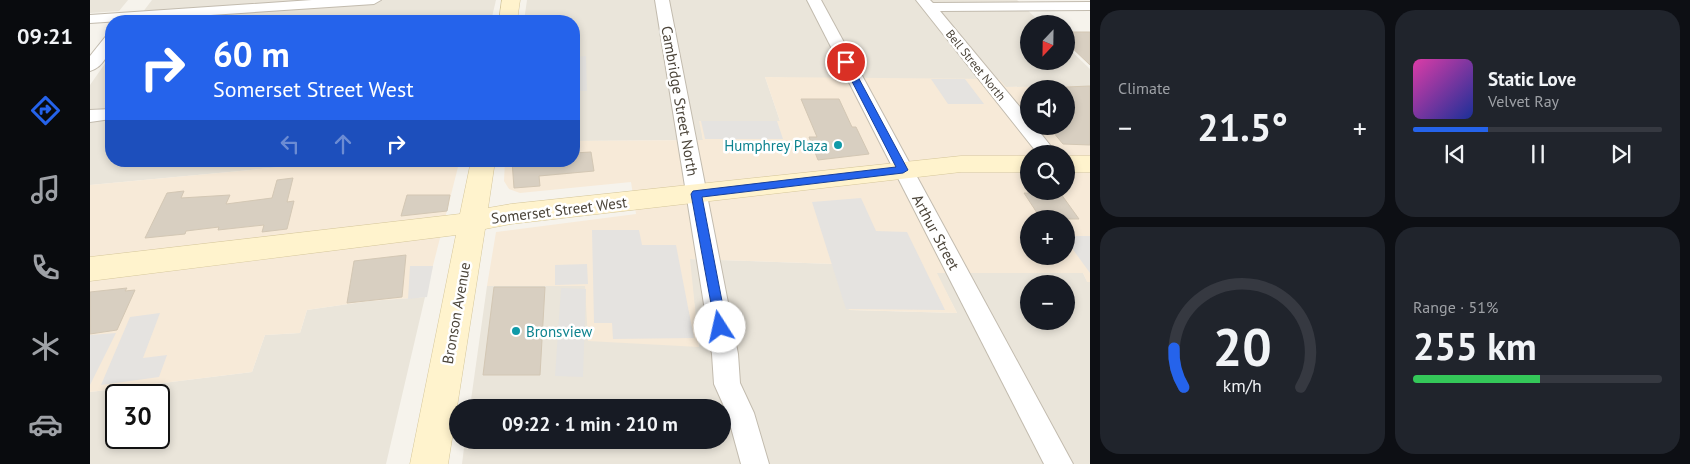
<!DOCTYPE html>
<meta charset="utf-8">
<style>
:root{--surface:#171b24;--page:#20242c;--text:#f1f3f6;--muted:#9ea1a6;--line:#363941;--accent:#2563eb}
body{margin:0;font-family:"PT Sans",sans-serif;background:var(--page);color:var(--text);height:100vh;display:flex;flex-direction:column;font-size:19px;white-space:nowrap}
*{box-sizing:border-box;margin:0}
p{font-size:16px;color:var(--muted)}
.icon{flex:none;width:28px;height:28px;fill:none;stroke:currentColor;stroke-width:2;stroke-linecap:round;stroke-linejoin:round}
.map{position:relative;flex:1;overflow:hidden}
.details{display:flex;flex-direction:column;gap:10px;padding:10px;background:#0d0f14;width:600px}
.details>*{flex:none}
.guide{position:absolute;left:15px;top:15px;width:475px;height:152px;border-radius:20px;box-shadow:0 2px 8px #0003;background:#2563eb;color:#fff;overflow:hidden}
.needle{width:32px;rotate:202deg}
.buttons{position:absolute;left:930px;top:15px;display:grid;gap:10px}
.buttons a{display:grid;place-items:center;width:55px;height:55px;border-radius:50%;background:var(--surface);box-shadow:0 2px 8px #0003;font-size:25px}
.speed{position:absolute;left:15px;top:384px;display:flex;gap:10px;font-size:25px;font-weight:700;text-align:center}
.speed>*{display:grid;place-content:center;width:65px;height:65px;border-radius:50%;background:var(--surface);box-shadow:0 2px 8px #0003;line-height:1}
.speed .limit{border:2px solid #111;border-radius:8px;background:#fff;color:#111}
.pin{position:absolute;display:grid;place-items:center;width:42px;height:42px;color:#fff;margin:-21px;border:2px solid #fff;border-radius:50%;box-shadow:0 1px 5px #0007}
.me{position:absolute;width:55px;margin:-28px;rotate:350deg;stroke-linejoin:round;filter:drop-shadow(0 0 4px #0008)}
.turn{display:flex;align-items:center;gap:18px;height:105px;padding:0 25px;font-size:22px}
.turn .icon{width:65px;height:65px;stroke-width:2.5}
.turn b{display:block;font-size:35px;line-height:42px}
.lanes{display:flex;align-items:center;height:48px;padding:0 25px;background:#0003;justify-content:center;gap:25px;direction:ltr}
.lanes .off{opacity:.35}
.big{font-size:38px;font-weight:800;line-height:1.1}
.details .card{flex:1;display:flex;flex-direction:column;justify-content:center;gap:8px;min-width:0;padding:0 18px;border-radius:20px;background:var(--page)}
.details .dial{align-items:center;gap:0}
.dial svg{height:130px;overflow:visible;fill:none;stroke:var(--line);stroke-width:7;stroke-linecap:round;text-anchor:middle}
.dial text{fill:var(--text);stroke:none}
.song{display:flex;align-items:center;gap:15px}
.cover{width:60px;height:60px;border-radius:8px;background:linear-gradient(135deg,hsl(320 70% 55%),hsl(230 70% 35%))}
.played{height:5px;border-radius:2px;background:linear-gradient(90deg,var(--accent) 30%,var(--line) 30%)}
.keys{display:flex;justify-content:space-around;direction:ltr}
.heat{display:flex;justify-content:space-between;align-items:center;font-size:28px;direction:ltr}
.charge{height:8px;border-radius:4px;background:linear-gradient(90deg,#34c759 51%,var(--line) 0)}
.details .tiles{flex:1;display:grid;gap:10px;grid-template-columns:repeat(2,1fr)}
.trip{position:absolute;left:359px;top:399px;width:282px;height:50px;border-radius:25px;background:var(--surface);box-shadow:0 2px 8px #0003;font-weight:800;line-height:50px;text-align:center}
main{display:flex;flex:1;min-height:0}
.tabs{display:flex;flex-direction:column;width:90px;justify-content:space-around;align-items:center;background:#090b0e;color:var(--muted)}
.tabs .icon{width:35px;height:35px}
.tabs .on{color:var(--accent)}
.tabs b{font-size:22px;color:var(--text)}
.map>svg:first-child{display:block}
.residential{fill:#eae5da;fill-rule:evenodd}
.commercial{fill:#f7ead8;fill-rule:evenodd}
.parking{fill:#e5e3e0}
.building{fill:#d8cfc1;stroke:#d3c7b4}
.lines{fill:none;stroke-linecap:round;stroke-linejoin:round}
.minor-casing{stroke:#c2bbae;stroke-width:2}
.secondary-casing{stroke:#d6c79b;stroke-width:1}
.minor{fill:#fff;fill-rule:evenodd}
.secondary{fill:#fff3cd;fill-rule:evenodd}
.route{fill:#2563eb;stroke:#184099}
.culture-dot{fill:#0f9aa8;stroke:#fff;stroke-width:2}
.labels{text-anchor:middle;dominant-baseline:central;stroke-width:5;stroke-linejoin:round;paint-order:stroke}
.far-street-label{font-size:12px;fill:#4b4439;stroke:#fff}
.street-label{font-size:15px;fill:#4b4439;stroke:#fff}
.culture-label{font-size:15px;fill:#0d838f;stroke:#fff;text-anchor:end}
</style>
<main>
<nav class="tabs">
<b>09:21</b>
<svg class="icon on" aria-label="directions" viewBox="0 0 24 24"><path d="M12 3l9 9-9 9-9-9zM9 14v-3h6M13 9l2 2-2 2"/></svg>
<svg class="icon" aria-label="music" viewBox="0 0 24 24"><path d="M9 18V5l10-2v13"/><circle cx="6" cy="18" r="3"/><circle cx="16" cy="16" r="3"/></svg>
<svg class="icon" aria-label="phone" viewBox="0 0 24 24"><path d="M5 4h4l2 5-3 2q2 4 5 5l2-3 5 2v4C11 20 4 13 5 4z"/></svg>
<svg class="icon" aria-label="climate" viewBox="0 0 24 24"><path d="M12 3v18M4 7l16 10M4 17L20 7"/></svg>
<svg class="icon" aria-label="car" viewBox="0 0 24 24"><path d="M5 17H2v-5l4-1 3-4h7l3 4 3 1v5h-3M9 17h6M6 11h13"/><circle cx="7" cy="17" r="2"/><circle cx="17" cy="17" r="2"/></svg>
</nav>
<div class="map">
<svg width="1000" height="464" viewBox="0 0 1000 464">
<rect width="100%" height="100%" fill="#f6f3ec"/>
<!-- residential -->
<g class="residential">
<polygon points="0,0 38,0 29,11 0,13"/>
<polygon points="62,0 406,0 401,21 46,21"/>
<polygon points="437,0 927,0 952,24 939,24 939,61 976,61 976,46 1000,69 1000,86 916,87 675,77 690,121 610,121 613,140 484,141 484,21 434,21"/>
<polygon points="21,55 21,161 255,161 0,185 0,85"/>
<polygon points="282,161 370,161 368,167 293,167"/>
<path d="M599,259L744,264L760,310L867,313L846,273H993L997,281L1000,282V464H372L375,440H632V408L380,407L397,286H495L609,346ZM939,284H976V321H939Z"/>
<path d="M335,297L296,464H0V392L162,372L175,335L210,333L217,310L279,301ZM26,395H69V438H26Z"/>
</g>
<!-- commercial -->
<g class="commercial">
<path d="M675,77L909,79L916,87L1000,86V282H997L993,273H847L867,313L759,310L744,264L600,259L609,347L498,341L495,286H397L406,232L546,214L541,182L430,193L419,189L414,181L415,161H484V141L613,140L609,121H690ZM939,89H976V126H939ZM939,154H976V191H939ZM939,219H976V256H939Z"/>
<polygon points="255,161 282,161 293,167 368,167 335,297 279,301 217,310 210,333 175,335 162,372 0,392 0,185"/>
</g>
<!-- parking -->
<g class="parking">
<polygon points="496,56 497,91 484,91 484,57"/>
<polygon points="841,79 875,79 894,104 858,104"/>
<polygon points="611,121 687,121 693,139 615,139"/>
<polygon points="771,198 786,231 817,232 855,310 756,309 722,202"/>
<polygon points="502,230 549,230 552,245 586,245 604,338 523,339 522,323 504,323"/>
<polygon points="976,236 1000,236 1000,273 976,240"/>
<polygon points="497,264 498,284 465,285 465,265"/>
<polygon points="320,266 343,266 337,297 318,299"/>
<polygon points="471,288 496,289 493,377 465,376"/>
<polygon points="70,313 53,358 77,355 69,377 11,385 40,317"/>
<polygon points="26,333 0,385 0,335"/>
</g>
<!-- building -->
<g class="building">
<polygon points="976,32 1000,32 1000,65 976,42"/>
<polygon points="1000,86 1000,145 973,144 958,126 976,126 976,87"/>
<polygon points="711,99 749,99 762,127 766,127 779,154 728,160 719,137 727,137"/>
<polygon points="501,152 504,171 449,176 450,186 424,188 422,161 484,161 484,153"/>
<polygon points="203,178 197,202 204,201 197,229 172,232 174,225 128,230 129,227 96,231 95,234 55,238 77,193 94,191 91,198 140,195 136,204 182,198 187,180"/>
<polygon points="934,193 971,194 989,219 951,219"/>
<polygon points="317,195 360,195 357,211 311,216"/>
<polygon points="316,255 312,297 257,303 264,261"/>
<polygon points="404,287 455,287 450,375 393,375"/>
<polygon points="37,288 35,291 45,290 27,330 0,334 0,292"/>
</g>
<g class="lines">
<!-- minor casing -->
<g class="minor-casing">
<g id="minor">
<polygon points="222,0 291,0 284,4 0,23 0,15"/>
<polygon points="565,0 579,0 648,354 650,383 664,413 679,464 651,464 637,413 624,384 622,354"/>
<polygon points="717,0 731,0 983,464 954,464"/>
<polygon points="826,0 840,0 843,3 1000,2 1000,10 850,11 939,118 939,126 945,126 967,154 948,154"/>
<path d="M21,35C22,48 15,67 0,71V56L16,36Z"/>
<polygon points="21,109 21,119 0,122 0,110"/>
</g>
</g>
<!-- secondary casing -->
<g class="secondary-casing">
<g id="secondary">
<polygon points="412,0 430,0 427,21 409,21"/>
<polygon points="871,156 939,156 939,172 871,172 421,224 395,229 358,464 320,464 366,235 0,281 0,257 370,214 381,161 405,161 398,208 421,204"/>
<rect x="976" y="156" width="24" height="16"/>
</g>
</g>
<!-- minor -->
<use href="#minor" class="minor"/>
<!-- secondary -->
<use href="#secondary" class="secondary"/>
</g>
<!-- route -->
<polygon class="route" points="756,59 760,62 818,170 813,173 612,197 637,327 635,331 630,333 626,331 601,194 603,191 806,167 752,62"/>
<!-- markers -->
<g class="culture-dot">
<circle cx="748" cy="145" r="5"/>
<circle cx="426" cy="331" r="5"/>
</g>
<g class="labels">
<!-- far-street labels -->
<g class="far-street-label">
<text transform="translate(886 65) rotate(51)">Bell Street North</text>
</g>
<!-- street labels -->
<g class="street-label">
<text transform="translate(590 101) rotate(80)">Cambridge Street North</text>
<text transform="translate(469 210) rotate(-7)">Somerset Street West</text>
<text transform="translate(846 232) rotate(62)">Arthur Street</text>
<text transform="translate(366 313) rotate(-80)">Bronson Avenue</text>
</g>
<!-- culture labels -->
<g class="culture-label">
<text x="738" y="145">Humphrey Plaza</text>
<text x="436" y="331" text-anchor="start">Bronsview</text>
</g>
</g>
</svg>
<div class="buttons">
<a><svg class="needle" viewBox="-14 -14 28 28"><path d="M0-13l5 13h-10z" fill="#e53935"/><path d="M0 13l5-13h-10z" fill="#9ea1a6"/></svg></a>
<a><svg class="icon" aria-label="sound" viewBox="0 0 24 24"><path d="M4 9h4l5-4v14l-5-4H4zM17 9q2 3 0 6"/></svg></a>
<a><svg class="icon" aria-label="search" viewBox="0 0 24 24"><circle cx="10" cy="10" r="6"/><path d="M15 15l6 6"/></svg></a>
<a>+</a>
<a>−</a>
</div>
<div class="speed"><div class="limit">30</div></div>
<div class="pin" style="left:756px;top:62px;background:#d93025"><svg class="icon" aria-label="arrive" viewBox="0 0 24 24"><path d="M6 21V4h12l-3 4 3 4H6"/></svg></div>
<svg class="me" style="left:630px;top:327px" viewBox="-20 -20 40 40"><circle r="19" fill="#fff"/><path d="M0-13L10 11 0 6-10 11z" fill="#2563eb"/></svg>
<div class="trip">09:22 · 1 min · 210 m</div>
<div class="guide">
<div class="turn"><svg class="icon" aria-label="right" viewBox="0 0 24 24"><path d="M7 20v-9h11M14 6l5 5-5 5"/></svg><div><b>60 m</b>Somerset Street West</div></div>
<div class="lanes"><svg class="icon off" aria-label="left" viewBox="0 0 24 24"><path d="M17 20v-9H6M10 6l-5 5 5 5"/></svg><svg class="icon off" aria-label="ahead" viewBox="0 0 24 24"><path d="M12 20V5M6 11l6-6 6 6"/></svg><svg class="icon" aria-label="right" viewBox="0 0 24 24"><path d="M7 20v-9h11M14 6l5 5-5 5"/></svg></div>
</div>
</div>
<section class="details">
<div class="tiles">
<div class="card"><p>Climate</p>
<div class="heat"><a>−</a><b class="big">21.5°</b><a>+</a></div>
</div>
<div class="card">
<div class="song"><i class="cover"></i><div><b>Static Love</b><p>Velvet Ray</p></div></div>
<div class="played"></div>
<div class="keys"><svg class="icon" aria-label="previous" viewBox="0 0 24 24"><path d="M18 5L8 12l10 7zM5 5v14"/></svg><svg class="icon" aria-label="pause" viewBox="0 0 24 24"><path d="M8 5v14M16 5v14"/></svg><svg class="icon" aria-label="next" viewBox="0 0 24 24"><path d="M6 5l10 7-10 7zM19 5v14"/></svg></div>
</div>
<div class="card dial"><svg viewBox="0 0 100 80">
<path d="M14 69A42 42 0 1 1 86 69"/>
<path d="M14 69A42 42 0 0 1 8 45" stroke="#2563eb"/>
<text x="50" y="56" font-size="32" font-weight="700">20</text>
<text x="50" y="72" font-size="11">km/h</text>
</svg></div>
<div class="card"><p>Range · 51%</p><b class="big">255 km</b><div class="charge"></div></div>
</div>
</section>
</main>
